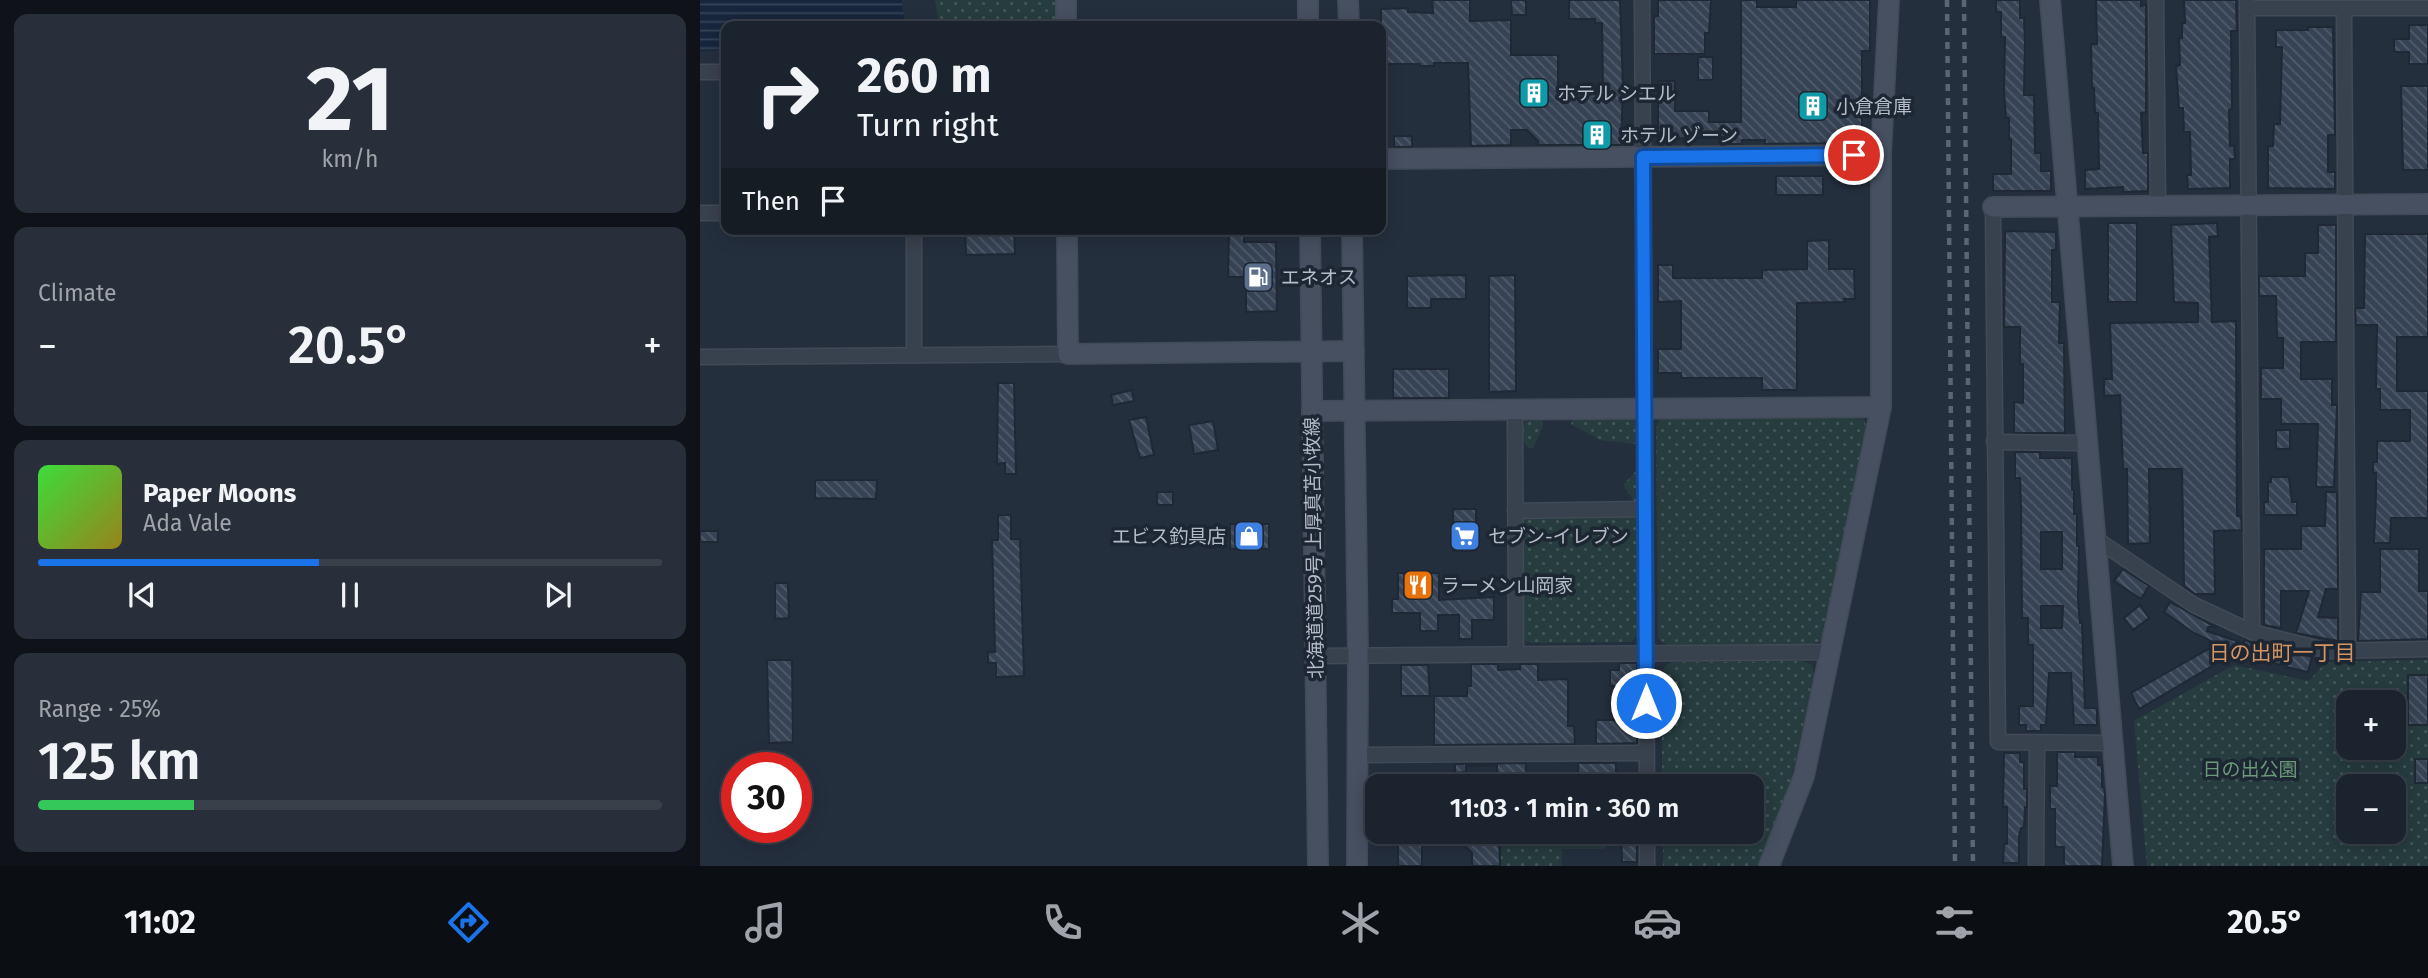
<!DOCTYPE html>
<meta charset="utf-8">
<style>
:root{--surface:#1b232e;--page:#282f3a;--text:#f1f3f6;--muted:#a0a4aa;--line:#39404a;--accent:#1a73e8}
body{margin:0;font-family:"Fira Sans","Noto Sans JP",sans-serif;background:var(--page);color:var(--text);height:100vh;display:flex;flex-direction:column;font-size:26px;white-space:nowrap}
*{box-sizing:border-box;margin:0}
p{font-size:23px;color:var(--muted)}
.icon{flex:none;width:38px;height:38px;fill:none;stroke:currentColor;stroke-width:2;stroke-linecap:round;stroke-linejoin:round}
.map{position:relative;flex:1;overflow:hidden}
.details{display:flex;flex-direction:column;gap:14px;padding:14px;background:#0f1319;width:700px}
.details>*{flex:none}
.hud{position:absolute;left:21px;top:21px;width:665px;height:214px;border-radius:14px;box-shadow:0 4px 18px #0003,0 0 0 2px var(--line);background:#1b232e;color:var(--text);overflow:hidden}
.tools{position:absolute;left:1636px;top:690px;display:grid;gap:14px}
.tools a{display:grid;place-items:center;width:70px;height:70px;border-radius:14px;background:var(--surface);box-shadow:0 4px 18px #0003,0 0 0 2px var(--line);font-size:35px}
.speed{position:absolute;left:21px;top:752px;display:flex;gap:14px;font-size:35px;font-weight:700;text-align:center}
.speed>*{display:grid;place-content:center;width:91px;height:91px;border-radius:50%;background:var(--surface);box-shadow:0 4px 18px #0003,0 0 0 2px var(--line);line-height:1}
.speed .limit{border:10px solid #d22;background:#fff;color:#111}
.pin{position:absolute;display:grid;place-items:center;width:60px;height:60px;color:#fff;margin:-30px;border:4px solid #fff;border-radius:50%;box-shadow:0 2px 7px #0007}
.me{position:absolute;width:77px;margin:-38px;rotate:0deg;stroke-linejoin:round;filter:drop-shadow(0 0 5px #0008)}
.turn{display:flex;align-items:center;gap:24px;height:147px;padding:0 21px;font-size:32px}
.turn .icon{width:91px;height:91px;stroke-width:2.5}
.turn b{display:block;font-size:49px;line-height:60px}
.then{display:flex;align-items:center;height:66px;padding:0 21px;background:#0003;gap:14px;font-size:26px}
.big{font-size:52px;font-weight:600;line-height:1.1}
.details .tile{flex:1;display:flex;flex-direction:column;justify-content:center;gap:10px;min-width:0;padding:0 24px;border-radius:14px;background:var(--page)}
.details .dial{align-items:center;gap:0}
.dial b{font-size:91px;line-height:1}
.song{display:flex;align-items:center;gap:21px}
.cover{width:84px;height:84px;border-radius:10px;background:linear-gradient(135deg,hsl(120 70% 55%),hsl(50 70% 35%))}
.played{height:7px;border-radius:4px;background:linear-gradient(90deg,var(--accent) 45%,var(--line) 45%)}
.keys{display:flex;justify-content:space-around;direction:ltr}
.heat{display:flex;justify-content:space-between;align-items:center;font-size:38px;direction:ltr}
.charge{height:10px;border-radius:5px;background:linear-gradient(90deg,#34c759 25%,var(--line) 0)}
.trip{position:absolute;left:665px;top:774px;width:399px;height:70px;border-radius:14px;background:var(--surface);box-shadow:0 4px 18px #0003,0 0 0 2px var(--line);font-weight:600;line-height:70px;text-align:center}
.tab-bar{display:flex;height:112px;justify-content:space-around;align-items:center;background:#0b0e12;color:var(--muted)}
.tab-bar .icon{width:49px;height:49px}
.tab-bar .selected{color:var(--accent)}
.tab-bar b{font-size:32px;color:var(--text)}
main{display:flex;flex:1;min-height:0}
.map>svg:first-child{display:block}
.grass{fill:url(#grass-dots);fill-rule:evenodd}
.water{fill:url(#water-rules)}
.building{fill:url(#building-back-hatch);stroke:#1f2835;stroke-width:2;fill-rule:evenodd}
.lines{fill:none;stroke-linecap:round;stroke-linejoin:round}
.street-casing{stroke:#414a57;stroke-width:17}
.secondary-casing{stroke:#414a57;stroke-width:22}
.street{stroke:#38414e;stroke-width:14}
.secondary{stroke:#465061;stroke-width:19}
.rail{stroke:#5a6575;stroke-width:4.5;stroke-dasharray:7 7;stroke-linecap:butt}
.route-casing{stroke:#114b97;stroke-width:18}
.route{stroke:#1a73e8;stroke-width:12}
.labels{text-anchor:middle;dominant-baseline:central;stroke-width:7;stroke-linejoin:round;paint-order:stroke}
.poi-label{font-size:19px;fill:#b4bcc9;stroke:#1d2633;text-anchor:start}
.street-label{font-size:19px;fill:#b4bcc9;stroke:#1d2633}
.park-label{font-size:19px;fill:#6b9a76;stroke:#1d2633}
.neighbourhood-label{font-size:21px;fill:#d59563;stroke:#1d2633}
</style>
<main>
<section class="details">
<div class="tile dial"><b>21</b><p>km/h</p></div>
<div class="tile"><p>Climate</p>
<div class="heat"><a>−</a><b class="big">20.5°</b><a>+</a></div>
</div>
<div class="tile">
<div class="song"><i class="cover"></i><div><b>Paper Moons</b><p>Ada Vale</p></div></div>
<div class="played"></div>
<div class="keys"><svg class="icon" aria-label="previous" viewBox="0 0 24 24"><path d="M18 5L8 12l10 7zM5 5v14"/></svg><svg class="icon" aria-label="pause" viewBox="0 0 24 24"><path d="M8 5v14M16 5v14"/></svg><svg class="icon" aria-label="next" viewBox="0 0 24 24"><path d="M6 5l10 7-10 7zM19 5v14"/></svg></div>
</div>
<div class="tile"><p>Range · 25%</p><b class="big">125 km</b><div class="charge"></div></div>
</section>
<div class="map">
<svg width="1728" height="866" viewBox="0 0 1728 866">
<defs>
<pattern id="grass-dots" width="8" height="8" patternUnits="userSpaceOnUse" patternTransform="scale(1.75)"><rect width="8" height="8" fill="#263c3f"/><path d="M2 2h.1M6 6h.1" fill="none" stroke="#435659" stroke-width="1.8" stroke-linecap="round"/></pattern>
<pattern id="water-rules" width="6" height="5" patternUnits="userSpaceOnUse" patternTransform="scale(1.75)"><rect width="6" height="5" fill="#17263c"/><path d="M0 2.5h6" fill="none" stroke="#364457"/></pattern>
<pattern id="building-back-hatch" width="6" height="6" patternUnits="userSpaceOnUse" patternTransform="scale(1.75)"><rect width="6" height="6" fill="#364354"/><path d="M-1 5l2 2M0 0l6 6M5-1l2 2" fill="none" stroke="#515c6b"/></pattern>
</defs>
<rect width="100%" height="100%" fill="#242f3e"/>
<!-- grass -->
<g class="grass">
<polygon points="235,0 356,0 356,26 239,26"/>
<polygon points="1157,414 1164,419 1167,430 1127,632 1121,641 1112,644 967,645 958,638 956,427 960,419 966,416"/>
<polygon points="929,417 935,421 938,441 935,444 900,440 871,424 872,420"/>
<path d="M842,420L843,426L833,448H828C821,439 820,430 826,421Z"/>
<polygon points="935,472 939,475 940,497 937,501 934,501 923,485"/>
<polygon points="939,516 940,632 931,642 831,643 825,641 823,636 822,517"/>
<path d="M1728,660V866H1447L1434,721L1534,665L1609,681L1626,662ZM1648,702H1694V747H1648ZM1648,786H1694V831H1648Z"/>
<polygon points="1103,661 1112,665 1114,674 1090,786 1059,866 963,866 963,831 1052,831 1052,786 962,786 962,674 965,666 972,662"/>
<polygon points="801,831 906,831 906,849 862,849 862,866 801,866"/>
</g>
<!-- water -->
<polygon class="water" points="0,0 202,0 205,26 26,26 26,50 0,51"/>
<!-- building -->
<g class="building">
<polygon points="732,0 770,0 770,21 811,20 811,55 858,55 858,88 903,88 902,23 895,23 895,19 869,19 869,0 920,0 923,88 921,145 838,145 838,141 827,130 811,130 811,145 771,146 768,63 734,63 734,66 720,66 720,64 681,64 681,9 708,8 708,12 733,13"/>
<polygon points="811,0 826,0 826,15 812,15"/>
<polygon points="958,0 1011,0 1009,33 1005,33 1005,54 954,54 954,16 958,16"/>
<polygon points="1041,0 1057,0 1057,7 1096,7 1096,0 1170,0 1170,51 1162,51 1162,143 1065,144 1065,140 1042,140 1042,144 1025,144 1025,137 958,139 958,81 975,81 975,111 1009,111 1009,122 1041,122"/>
<polygon points="1296,0 1320,0 1320,18 1324,18 1325,42 1324,95 1334,95 1335,153 1341,153 1341,171 1351,171 1351,191 1293,191 1293,174 1311,174 1311,139 1309,139 1309,118 1306,118 1304,91 1305,37 1301,37 1301,12 1296,12"/>
<polygon points="1396,0 1441,0 1441,6 1446,5 1446,112 1441,113 1443,153 1448,153 1448,191 1423,192 1423,187 1385,189 1385,170 1399,169 1398,113 1395,113 1394,88 1392,88 1391,44 1397,44"/>
<polygon points="1484,0 1536,0 1537,31 1531,31 1532,109 1529,110 1530,146 1534,146 1535,159 1530,159 1530,188 1488,189 1487,175 1491,175 1490,132 1484,132 1483,108 1479,108 1476,66 1480,65 1479,38 1482,38 1482,24 1485,23"/>
<polygon points="1709,25 1728,25 1728,64 1709,64 1709,52 1694,52 1694,39 1709,39"/>
<polygon points="1608,27 1633,27 1635,135 1628,135 1628,172 1635,172 1635,189 1568,188 1568,146 1573,146 1574,124 1580,124 1582,47 1576,47 1576,30 1608,30"/>
<rect x="998" y="57" width="15" height="23"/>
<polygon points="1701,86 1728,86 1728,170 1703,170"/>
<rect x="694" y="136" width="18" height="11"/>
<rect x="1076" y="176" width="47" height="19"/>
<rect x="1408" y="223" width="29" height="79"/>
<polygon points="1517,223 1518,236 1509,237 1512,322 1536,321 1537,516 1541,516 1542,530 1514,531 1515,594 1495,594 1484,586 1482,469 1449,469 1450,543 1428,544 1427,469 1423,469 1420,395 1404,396 1404,379 1412,379 1410,323 1498,322 1498,303 1474,302 1471,225"/>
<polygon points="1618,225 1636,225 1636,342 1601,342 1601,379 1632,379 1632,405 1637,405 1634,487 1616,487 1618,424 1581,424 1581,399 1561,399 1561,368 1583,368 1583,338 1577,338 1576,296 1559,296 1559,276 1605,276 1605,253 1618,253"/>
<polygon points="265,229 314,229 315,254 266,255"/>
<polygon points="529,229 544,229 544,242 576,242 577,311 546,312 546,277 528,277"/>
<polygon points="1305,231 1356,232 1356,250 1352,250 1352,302 1360,302 1359,343 1364,343 1365,433 1314,433 1314,402 1323,403 1323,364 1320,364 1320,327 1304,327"/>
<polygon points="1665,234 1728,234 1728,337 1697,337 1697,391 1728,391 1728,518 1691,518 1690,543 1674,543 1676,495 1676,473 1673,473 1673,462 1677,462 1677,441 1710,441 1710,410 1680,410 1680,389 1676,389 1677,325 1656,325 1655,308 1664,308"/>
<polygon points="1129,240 1129,269 1154,269 1155,299 1144,299 1145,302 1097,303 1097,390 1062,390 1062,378 981,378 981,373 958,373 958,349 981,349 981,301 958,302 958,265 973,265 973,278 1062,278 1062,270 1107,269 1107,241"/>
<polygon points="766,275 766,299 731,299 731,308 707,308 707,276"/>
<polygon points="815,275 816,391 789,392 789,276"/>
<rect x="693" y="369" width="56" height="29"/>
<polygon points="298,383 314,383 316,474 305,474 305,463 297,464"/>
<polygon points="432,390 434,401 413,405 411,395"/>
<polygon points="446,417 454,455 440,458 429,420"/>
<polygon points="513,421 518,450 494,454 489,425"/>
<rect x="1576" y="430" width="14" height="19"/>
<path d="M1315,452H1340V458H1372V490H1374V514H1377V546H1379L1378,600L1380,623H1382L1385,708H1397V725H1374L1371,673H1349L1346,725H1341V731H1326V725H1319V706H1333V645H1328V618H1322L1321,508L1320,478H1315ZM1341,532H1362V569H1341ZM1341,606H1363L1362,628H1341Z"/>
<polygon points="1571,477 1589,477 1592,502 1597,502 1597,515 1564,515 1564,502 1568,502 1568,482 1571,482"/>
<polygon points="115,480 177,480 176,499 115,498"/>
<rect x="457" y="492" width="16" height="13"/>
<polygon points="1626,492 1637,492 1638,589 1626,589 1618,617 1638,618 1638,641 1596,633 1609,591 1581,591 1581,628 1564,625 1564,549 1601,549 1601,526 1625,526"/>
<rect x="753" y="509" width="23" height="42"/>
<polygon points="298,515 311,515 311,539 320,539 324,676 296,677 296,663 288,663 288,652 295,652 292,540 298,540"/>
<rect x="530" y="524" width="39" height="25"/>
<rect x="0" y="531" width="18" height="11"/>
<polygon points="1680,549 1719,549 1719,591 1728,591 1728,639 1658,641 1661,592 1680,592"/>
<polygon points="1423,569 1449,586 1441,599 1414,581"/>
<polygon points="698,573 739,573 739,600 794,597 794,620 772,620 772,639 759,639 759,615 738,615 738,631 720,631 720,613 692,613 692,599 698,599"/>
<polygon points="75,583 88,583 89,618 75,619"/>
<polygon points="1470,602 1515,627 1508,627 1507,631 1537,641 1529,656 1439,709 1431,693 1517,644 1494,633 1464,612"/>
<polygon points="1440,605 1449,618 1433,630 1424,618"/>
<polygon points="1545,640 1581,654 1581,665 1569,662 1568,664 1540,653"/>
<polygon points="1591,651 1612,657 1608,672 1586,667"/>
<polygon points="67,660 92,660 93,742 69,743"/>
<polygon points="919,663 937,663 937,743 896,744 896,720 914,720 914,686 910,686 910,670 919,670"/>
<polygon points="771,664 798,664 798,670 820,669 820,664 838,664 838,680 868,679 868,726 874,726 875,744 734,745 734,696 767,696 767,686 771,686"/>
<polygon points="701,665 728,665 730,696 701,696"/>
<rect x="1708" y="675" width="20" height="50"/>
<polygon points="1357,752 1375,752 1375,757 1398,757 1398,765 1402,765 1402,787 1404,787 1405,794 1402,866 1364,866 1364,847 1355,847 1355,809 1350,809 1350,786 1357,786"/>
<polygon points="1304,753 1320,753 1320,762 1324,762 1324,789 1327,789 1327,807 1325,807 1324,828 1321,828 1319,836 1319,863 1303,863 1304,844 1307,844 1307,807 1303,807"/>
<rect x="1715" y="759" width="13" height="24"/>
<polygon points="826,763 826,783 797,783 797,765 766,766 766,772 755,773 755,764"/>
<polygon points="878,763 916,763 916,786 896,786 896,781 878,781"/>
<rect x="698" y="831" width="24" height="35"/>
<polygon points="774,831 799,831 800,866 772,866 772,853 762,843"/>
<polygon points="921,831 937,831 937,862 922,862"/>
</g>
<g class="lines">
<!-- street casing -->
<g class="street-casing">
<g id="street">
<polyline points="942,0 947,786"/>
<polyline points="1456,0 1458,206"/>
<polyline points="1547,1 1552,632"/>
<polyline points="1547,8 1644,8 1648,651"/>
<polyline points="1644,8 1728,8"/>
<polyline points="0,72 26,72"/>
<polyline points="1293,207 1298,742 1412,743"/>
<polyline points="0,213 26,213"/>
<polyline points="214,229 214,355"/>
<polyline points="0,357 368,354"/>
<polyline points="815,410 816,654"/>
<polyline points="1294,442 1386,443"/>
<polyline points="815,511 945,509"/>
<polyline points="1396,539 1494,605 1552,632 1629,651 1728,649"/>
<polyline points="615,656 1129,652"/>
<polyline points="658,755 946,753"/>
<polyline points="947,831 947,866"/>
<polyline points="1336,866 1337,744"/>
</g>
</g>
<!-- secondary casing -->
<g class="secondary-casing">
<g id="secondary">
<polyline points="366,0 366,26"/>
<polyline points="608,0 608,26"/>
<polyline points="648,0 649,26"/>
<path d="M1350,0C1377,288 1398,577 1423,866"/>
<polyline points="681,159 1181,155"/>
<polyline points="1293,207 1728,204"/>
<polyline points="367,229 368,354 654,351"/>
<polyline points="610,229 618,866"/>
<polyline points="652,229 658,656 657,866"/>
<polyline points="612,411 1181,407"/>
<polyline points="1069,866 1104,776 1181,407 1181,155 1189,0"/>
</g>
</g>
<!-- street -->
<use href="#street" class="street"/>
<!-- secondary -->
<use href="#secondary" class="secondary"/>
<!-- rail -->
<g class="rail">
<polyline points="1247,0 1255,866"/>
<polyline points="1264,0 1273,866"/>
</g>
</g>
<g class="lines">
<!-- route casing -->
<g class="route-casing">
<polyline id="route" points="946,703 943,157 1154,155"/>
</g>
<!-- route -->
<use href="#route" class="route"/>
</g>
<!-- icons -->
<defs>
<g id="building-square" transform="scale(1.575)"><rect x="-9" y="-9" width="18" height="18" rx="4" fill="#0f9aa8" stroke="#1d2633"/><path d="M-4-6H4V6H1V3H-1V6H-4ZM-2.5-4.3h1.7v1.8h-1.7ZM.8-4.3h1.7v1.8H.8ZM-2.5-1h1.7V.8h-1.7ZM.8-1h1.7V.8H.8Z" fill="#fff"/></g>
<g id="fuel-square" transform="scale(1.575)"><rect x="-9" y="-9" width="18" height="18" rx="4" fill="#5c6f8a" stroke="#1d2633"/><path d="M-5.5-6h7V0h2V4h1.3V-2.5L3-4.5l.8-.8L6-3V5H2.5V1h-1V6h-7ZM-4.2-4.7v3.2H.2V-4.7Z" fill="#fff"/></g>
<g id="shop-square" transform="scale(1.575)"><rect x="-9" y="-9" width="18" height="18" rx="4" fill="#3f7fe0" stroke="#1d2633"/><path d="M-5-2.5h2.3a2.7 3.5 0 0 1 5.4 0H5L5.5 6h-11ZM-1.5-2.5h3a1.5 2.3 0 0 0-3 0Z" fill="#fff"/></g>
<g id="supermarket-square" transform="scale(1.575)"><rect x="-9" y="-9" width="18" height="18" rx="4" fill="#3f7fe0" stroke="#1d2633"/><path d="M-6-5.5h2.5l.6 2H6L4.5 2H-2.5L-4.4-4H-6ZM-1.5 3.2a1.3 1.3 0 1 0 .1 0ZM3 3.2a1.3 1.3 0 1 0 .1 0Z" fill="#fff"/></g>
<g id="restaurant-square" transform="scale(1.575)"><rect x="-9" y="-9" width="18" height="18" rx="4" fill="#e8710a" stroke="#1d2633"/><path d="M-5-6h1v4h1v-4h1v4h1v-4h1v5L-1.5 .5V6h-2V.5L-5-1ZM5-6V6H3V1.5H1.5Q1.5-4 5-6Z" fill="#fff"/></g>
</defs>
<g fill-rule="evenodd">
<use href="#building-square" x="834" y="93"/>
<use href="#building-square" x="1113" y="106"/>
<use href="#building-square" x="897" y="135"/>
<use href="#fuel-square" x="558" y="277"/>
<use href="#shop-square" x="549" y="536"/>
<use href="#supermarket-square" x="765" y="536"/>
<use href="#restaurant-square" x="718" y="585"/>
</g>
<g class="labels">
<!-- poi labels -->
<g class="poi-label">
<text x="857" y="93">ホテル シエル</text>
<text x="1136" y="106">小倉倉庫</text>
<text x="920" y="135">ホテル ゾーン</text>
<text x="581" y="277">エネオス</text>
<text x="526" y="536" text-anchor="end">エビス釣具店</text>
<text x="788" y="536">セブン-イレブン</text>
<text x="741" y="585">ラーメン山岡家</text>
</g>
<!-- street labels -->
<g class="street-label">
<text transform="translate(614 548) rotate(-91)">北海道道259号 上厚真苫小牧線</text>
</g>
<!-- park labels -->
<g class="park-label">
<text x="1550" y="769">日の出公園</text>
</g>
<!-- neighbourhood labels -->
<g class="neighbourhood-label">
<text x="1582" y="653">日の出町一丁目</text>
</g>
</g>
</svg>
<div class="tools">
<a>+</a>
<a>−</a>
</div>
<div class="speed"><div class="limit">30</div></div>
<div class="pin" style="left:1154px;top:155px;background:#d93025"><svg class="icon" aria-label="arrive" viewBox="0 0 24 24"><path d="M6 21V4h12l-3 4 3 4H6"/></svg></div>
<svg class="me" style="left:946px;top:703px" viewBox="-20 -20 40 40"><circle r="17" fill="#1a73e8" stroke="#fff" stroke-width="3"/><path d="M0-11L8 9 0 5-8 9z" fill="#fff"/></svg>
<div class="trip">11:03 · 1 min · 360 m</div>
<div class="hud">
<div class="turn"><svg class="icon" aria-label="right" viewBox="0 0 24 24"><path d="M7 20v-9h11M14 6l5 5-5 5"/></svg><div><b>260 m</b>Turn right</div></div>
<div class="then">Then<svg class="icon" aria-label="arrive" viewBox="0 0 24 24"><path d="M6 21V4h12l-3 4 3 4H6"/></svg></div>
</div>
</div>
</main>
<nav class="tab-bar">
<b>11:02</b>
<svg class="icon selected" aria-label="directions" viewBox="0 0 24 24"><path d="M12 3l9 9-9 9-9-9zM9 14v-3h6M13 9l2 2-2 2"/></svg>
<svg class="icon" aria-label="music" viewBox="0 0 24 24"><path d="M9 18V5l10-2v13"/><circle cx="6" cy="18" r="3"/><circle cx="16" cy="16" r="3"/></svg>
<svg class="icon" aria-label="phone" viewBox="0 0 24 24"><path d="M5 4h4l2 5-3 2q2 4 5 5l2-3 5 2v4C11 20 4 13 5 4z"/></svg>
<svg class="icon" aria-label="climate" viewBox="0 0 24 24"><path d="M12 3v18M4 7l16 10M4 17L20 7"/></svg>
<svg class="icon" aria-label="car" viewBox="0 0 24 24"><path d="M5 17H2v-5l4-1 3-4h7l3 4 3 1v5h-3M9 17h6M6 11h13"/><circle cx="7" cy="17" r="2"/><circle cx="17" cy="17" r="2"/></svg>
<svg class="icon" aria-label="filters" viewBox="0 0 24 24"><path d="M4 7h16M4 17h16"/><circle cx="9" cy="7" r="2"/><circle cx="15" cy="17" r="2"/></svg>
<b>20.5°</b>
</nav>
